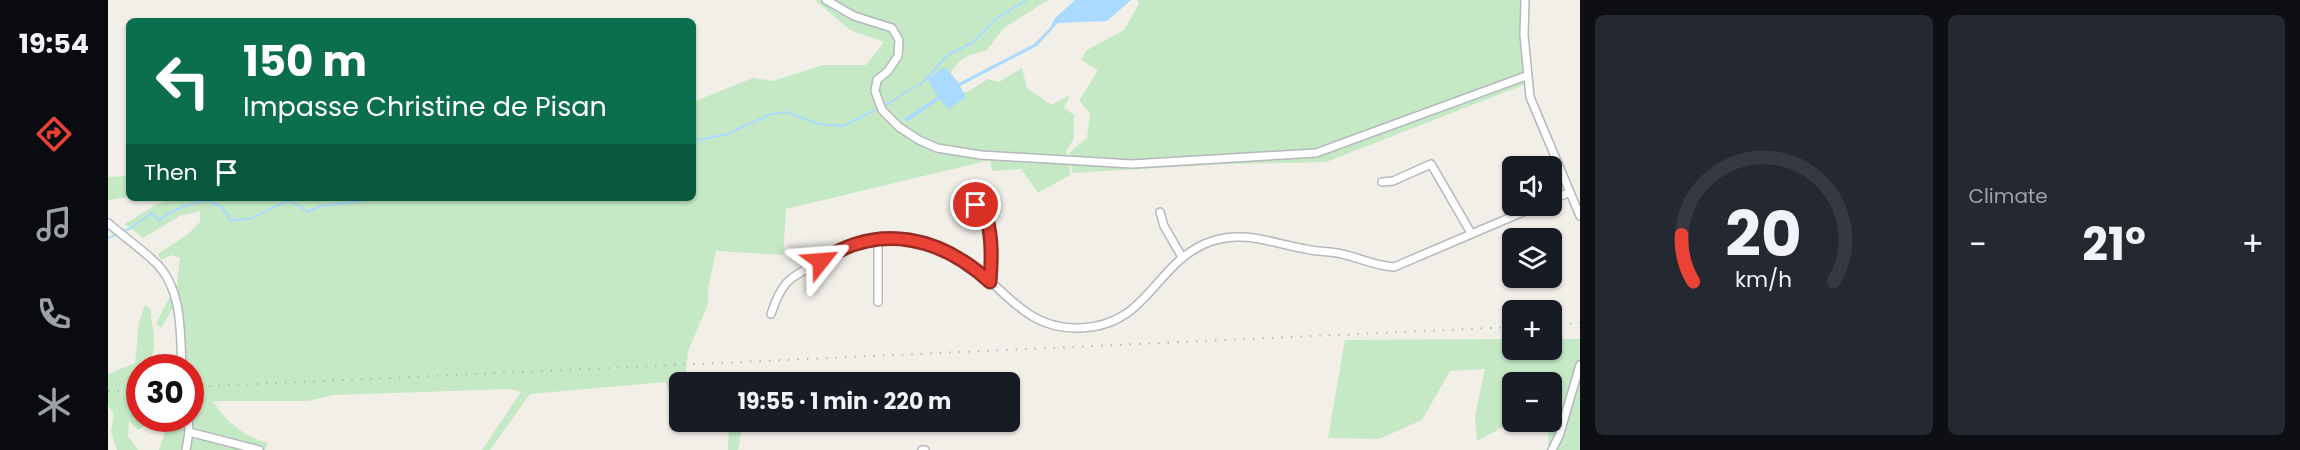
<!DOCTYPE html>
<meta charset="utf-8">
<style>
:root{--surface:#171b24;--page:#242831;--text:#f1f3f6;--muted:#9ea1a6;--line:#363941;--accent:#ea4335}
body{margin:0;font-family:Poppins,sans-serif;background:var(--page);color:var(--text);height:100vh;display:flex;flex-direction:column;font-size:22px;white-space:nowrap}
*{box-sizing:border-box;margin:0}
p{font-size:20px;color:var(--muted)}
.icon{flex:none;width:33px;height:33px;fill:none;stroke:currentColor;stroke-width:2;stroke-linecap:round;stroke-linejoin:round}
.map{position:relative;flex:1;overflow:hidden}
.sheet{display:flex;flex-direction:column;gap:15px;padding:15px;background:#0d0f14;width:720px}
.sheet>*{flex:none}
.top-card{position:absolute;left:18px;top:18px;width:570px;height:183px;border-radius:9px;box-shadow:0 2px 4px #0004;background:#0b6e4f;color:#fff;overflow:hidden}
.fabs{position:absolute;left:1394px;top:156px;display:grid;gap:12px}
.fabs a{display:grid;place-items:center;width:60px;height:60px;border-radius:9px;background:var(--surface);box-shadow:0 2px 4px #0004;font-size:30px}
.speed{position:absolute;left:18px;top:354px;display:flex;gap:12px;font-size:30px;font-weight:700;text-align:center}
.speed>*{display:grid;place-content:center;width:78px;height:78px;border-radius:50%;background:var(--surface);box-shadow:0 2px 4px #0004;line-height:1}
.speed .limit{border:9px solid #d22;background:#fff;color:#111}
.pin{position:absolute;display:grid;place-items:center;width:51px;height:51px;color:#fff;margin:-26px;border:3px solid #fff;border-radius:50%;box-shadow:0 2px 6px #0007}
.me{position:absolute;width:66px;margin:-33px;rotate:62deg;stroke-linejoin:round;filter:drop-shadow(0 0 4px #0008)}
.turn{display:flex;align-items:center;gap:21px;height:126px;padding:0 18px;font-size:27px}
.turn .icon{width:78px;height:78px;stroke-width:2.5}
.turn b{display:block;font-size:42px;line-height:51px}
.then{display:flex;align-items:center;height:57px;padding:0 18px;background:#0003;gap:12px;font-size:22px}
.big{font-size:45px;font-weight:700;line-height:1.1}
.sheet .tile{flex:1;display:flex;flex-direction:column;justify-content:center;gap:9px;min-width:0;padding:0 21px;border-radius:9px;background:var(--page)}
.sheet .dial{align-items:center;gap:0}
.dial svg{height:156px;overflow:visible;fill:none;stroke:var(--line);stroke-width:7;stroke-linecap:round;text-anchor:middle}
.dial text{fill:var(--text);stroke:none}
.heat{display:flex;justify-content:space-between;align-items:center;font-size:33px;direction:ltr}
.sheet .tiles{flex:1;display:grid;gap:15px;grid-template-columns:repeat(2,1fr)}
.trip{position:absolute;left:561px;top:372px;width:351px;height:60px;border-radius:9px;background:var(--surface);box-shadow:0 2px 4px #0004;font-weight:700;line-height:60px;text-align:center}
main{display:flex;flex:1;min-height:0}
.tabs{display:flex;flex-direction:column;width:108px;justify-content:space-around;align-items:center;background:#090b0e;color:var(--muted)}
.tabs .icon{width:42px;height:42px}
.tabs .current{color:var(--accent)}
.tabs b{font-size:27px;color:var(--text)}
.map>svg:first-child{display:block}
.green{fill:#c5e8c5;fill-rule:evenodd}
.water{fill:#aadaff}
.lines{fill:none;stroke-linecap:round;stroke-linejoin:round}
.stream{stroke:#aadaff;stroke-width:2}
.street-casing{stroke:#b5b8bc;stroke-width:10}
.street{stroke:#fff;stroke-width:7}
.rail{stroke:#b6b7b8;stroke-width:2;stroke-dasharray:1.5 8;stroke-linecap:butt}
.route-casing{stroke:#982c22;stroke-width:15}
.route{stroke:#ea4335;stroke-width:10}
</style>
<main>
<nav class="tabs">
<b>19:54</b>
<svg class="icon current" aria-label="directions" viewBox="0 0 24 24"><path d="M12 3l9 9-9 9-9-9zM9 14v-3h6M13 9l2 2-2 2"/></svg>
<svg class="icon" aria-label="music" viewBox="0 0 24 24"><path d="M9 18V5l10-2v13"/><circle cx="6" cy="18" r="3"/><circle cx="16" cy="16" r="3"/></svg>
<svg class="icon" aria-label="phone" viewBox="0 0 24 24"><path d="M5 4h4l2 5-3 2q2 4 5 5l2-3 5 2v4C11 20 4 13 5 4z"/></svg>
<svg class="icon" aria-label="climate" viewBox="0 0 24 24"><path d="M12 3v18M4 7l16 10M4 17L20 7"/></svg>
</nav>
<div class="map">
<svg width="1472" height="450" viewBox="0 0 1472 450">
<rect width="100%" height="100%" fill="#f1efe8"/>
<!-- green -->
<g class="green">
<path d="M707,0H940L896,28L878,51C851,55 845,66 835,90L840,98L861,91L880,79L891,82L914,68L919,88L943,105L962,95L956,108L966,115V138L958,152L961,161L962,175L930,193L913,169L884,171L882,160L678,209L675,255L608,251L600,289V304L580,351L577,382H572L571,410H564L558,382L422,394L382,450H374L413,392L402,389L225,395L200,401H105C118,423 136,436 160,443L157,450H51L56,436L57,421L45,419L82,418V368L78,367L72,296L53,328L48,323L69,284L72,258L64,255L53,260L50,254L80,234L92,222V211L72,216L35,238L17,224L47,205L65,198H585V102L645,78L665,81L715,65H758L776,42L742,30Z"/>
<polygon points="1030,0 1422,0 1418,84 1218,162 1119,164 964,173 962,152 979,138 982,113 971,101 990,70 973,60 979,50 1016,30 1031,4"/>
<polygon points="21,176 21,197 0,200 0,177"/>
<path d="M37,305L43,310C43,332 53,346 38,367L32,368V418L45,419L30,430L21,421L20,436L30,450H9L3,432L6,414L0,405V374L27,363L31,323Z"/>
<path d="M1404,339V350H1443V339H1472V450H1440L1441,426L1393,428L1369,441L1367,416L1377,369L1342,371L1314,420L1271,439L1220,438L1237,340ZM1404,382H1443V422H1404Z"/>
<polygon points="621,422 635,422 630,450 620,450"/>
</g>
<!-- water -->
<polygon class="water" points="967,0 1023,0 999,21 950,23 929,46 852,86 858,97 840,109 832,99 799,122 796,119 830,96 819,79 837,67 851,83 926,44 942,28 947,18"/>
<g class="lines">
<!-- stream -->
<g class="stream">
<polyline points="585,141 620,134 660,115 678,112 711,124 735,126 781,103 815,82 840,55 864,43 889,18 918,0"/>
<path d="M0,238L23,228L43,213L51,221C63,209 83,204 99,200L114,207L122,220L142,219L181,200L200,212L212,206L280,198"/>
</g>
<!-- street casing -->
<g class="street-casing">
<g id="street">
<polyline points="718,0 746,16 784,28 791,40 790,56 780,71 769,80 767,91 774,110 791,127 811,140 829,148 873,155 1024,164 1208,153 1418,76"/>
<polyline points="1417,0 1416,35 1422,97 1472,216"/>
<polyline points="1274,182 1285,181 1323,164 1363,233"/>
<polyline points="1443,200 1460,193"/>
<path d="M868,205L874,206C885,228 884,258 882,282"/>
<polyline points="1052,212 1056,226 1074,257"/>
<path d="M0,223C16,237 35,250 50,265C75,292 72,334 74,368"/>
<polyline points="770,302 770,238"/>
<path d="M663,314C677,273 685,279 717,258C763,229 823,234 866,267C902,296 922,330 972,328C1042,326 1046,261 1104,241C1137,230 1166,244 1198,249C1209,252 1222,251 1234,254C1252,258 1267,266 1286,267L1429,206"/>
<polyline points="81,432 151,450"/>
<polyline points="78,450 81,432 80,418"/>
<polyline points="814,450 817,450"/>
<polyline points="1444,450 1451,436 1472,365"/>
</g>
</g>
<!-- street -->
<use href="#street" class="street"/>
<!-- rail -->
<g class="rail">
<polyline points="1443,325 1472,323"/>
<polyline points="82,387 1404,327"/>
<polyline points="0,391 32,390"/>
</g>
</g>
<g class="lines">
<!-- route casing -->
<g class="route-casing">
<path id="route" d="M713,261C772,222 833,237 882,282C884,258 885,228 874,206L868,205"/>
</g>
<!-- route -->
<use href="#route" class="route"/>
</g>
</svg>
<div class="fabs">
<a><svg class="icon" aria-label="sound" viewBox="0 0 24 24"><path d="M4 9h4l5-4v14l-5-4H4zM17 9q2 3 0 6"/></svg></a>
<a><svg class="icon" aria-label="layers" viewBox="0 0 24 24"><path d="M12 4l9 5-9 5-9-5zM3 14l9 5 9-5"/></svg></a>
<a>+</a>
<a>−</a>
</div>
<div class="speed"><div class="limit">30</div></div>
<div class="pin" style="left:868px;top:205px;background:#d93025"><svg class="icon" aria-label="arrive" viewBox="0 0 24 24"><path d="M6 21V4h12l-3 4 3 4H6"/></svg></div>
<svg class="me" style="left:713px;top:261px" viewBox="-20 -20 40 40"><path d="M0-17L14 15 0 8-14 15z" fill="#ea4335" stroke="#fff" stroke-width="4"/></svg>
<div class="trip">19:55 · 1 min · 220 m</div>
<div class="top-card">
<div class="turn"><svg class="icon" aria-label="left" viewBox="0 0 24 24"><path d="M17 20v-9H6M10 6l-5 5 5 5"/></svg><div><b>150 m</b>Impasse Christine de Pisan</div></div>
<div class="then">Then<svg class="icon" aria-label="arrive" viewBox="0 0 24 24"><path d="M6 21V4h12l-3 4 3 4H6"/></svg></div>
</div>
</div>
<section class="sheet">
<div class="tiles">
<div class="tile dial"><svg viewBox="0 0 100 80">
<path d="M14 69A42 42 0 1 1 86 69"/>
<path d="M14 69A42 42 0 0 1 8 45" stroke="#ea4335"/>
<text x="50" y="56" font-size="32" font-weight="700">20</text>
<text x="50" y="72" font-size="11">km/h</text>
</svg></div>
<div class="tile"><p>Climate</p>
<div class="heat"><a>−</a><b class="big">21°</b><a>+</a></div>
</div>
</div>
</section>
</main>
